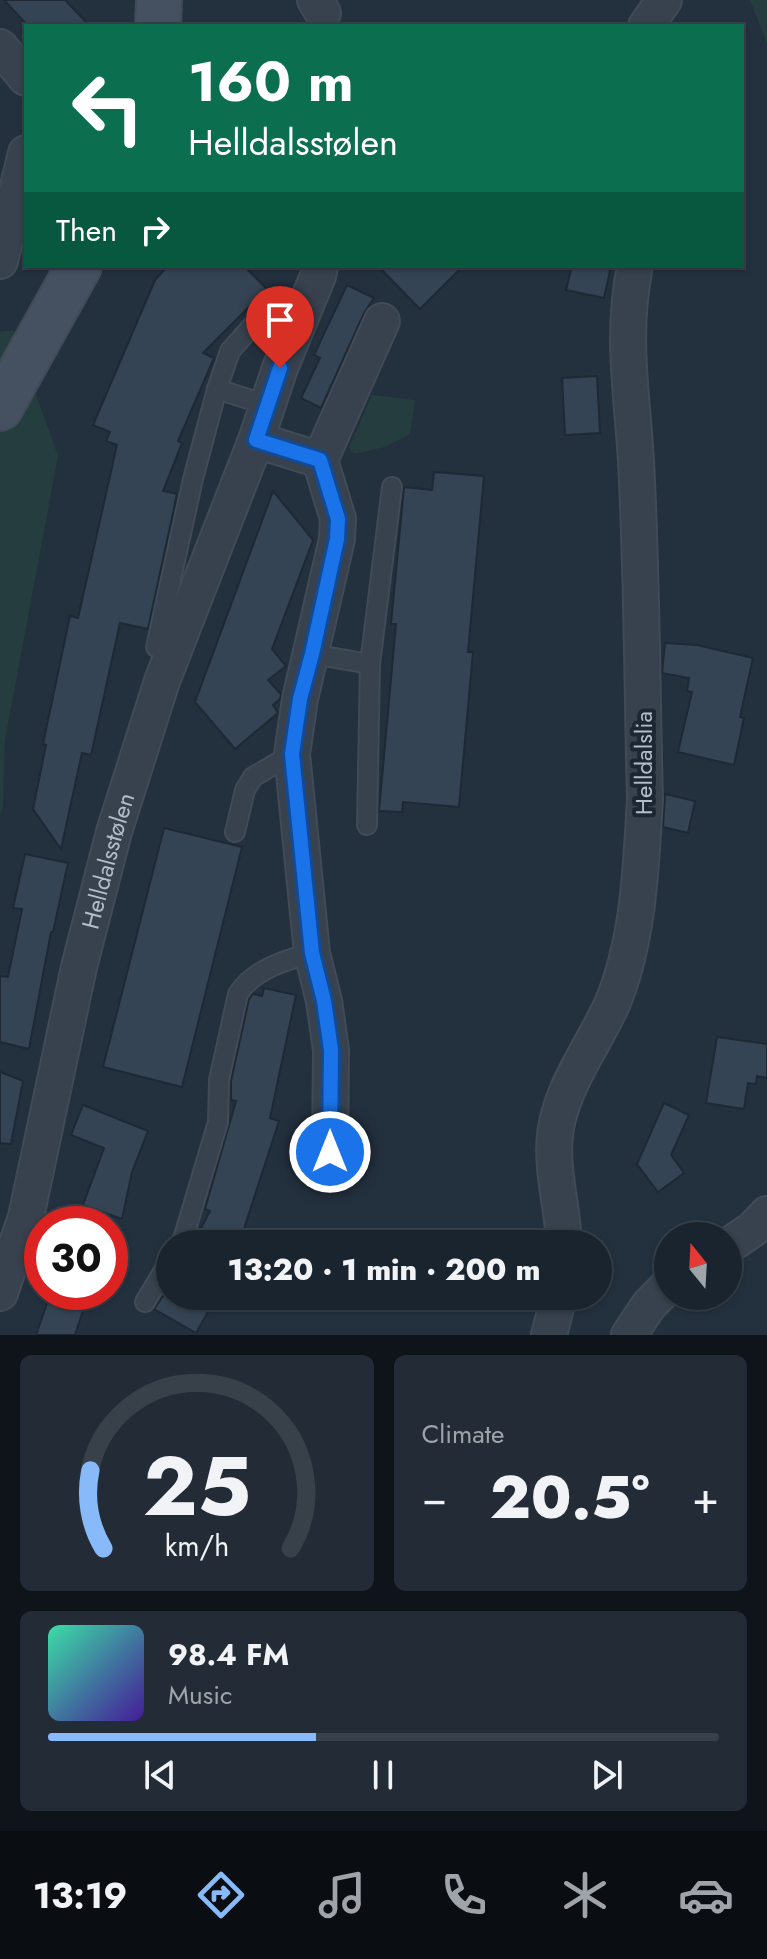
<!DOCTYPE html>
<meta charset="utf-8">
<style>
:root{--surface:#1a242e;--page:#232c36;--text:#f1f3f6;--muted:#9fa4aa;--line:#38414a;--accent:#88baf9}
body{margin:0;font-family:Jost,sans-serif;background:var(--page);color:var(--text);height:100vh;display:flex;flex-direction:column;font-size:30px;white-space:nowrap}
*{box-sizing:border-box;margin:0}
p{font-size:26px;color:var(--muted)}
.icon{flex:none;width:44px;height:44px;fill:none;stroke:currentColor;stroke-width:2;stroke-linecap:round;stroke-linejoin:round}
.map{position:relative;height:1335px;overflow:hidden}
.side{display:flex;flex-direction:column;gap:20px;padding:20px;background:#0e1419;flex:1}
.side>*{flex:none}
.guide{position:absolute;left:24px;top:24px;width:720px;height:244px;border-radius:0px;box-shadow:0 2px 6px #0004,0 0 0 2px var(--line);background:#0b6e4f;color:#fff;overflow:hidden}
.needle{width:52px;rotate:342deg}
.controls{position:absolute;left:654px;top:1222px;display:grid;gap:16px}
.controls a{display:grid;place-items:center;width:88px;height:88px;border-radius:50%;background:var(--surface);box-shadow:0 2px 6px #0004,0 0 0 2px var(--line);font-size:40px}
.speed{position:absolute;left:24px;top:1206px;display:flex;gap:16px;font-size:40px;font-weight:700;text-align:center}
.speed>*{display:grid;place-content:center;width:104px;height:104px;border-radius:50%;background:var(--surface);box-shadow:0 2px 6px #0004,0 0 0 2px var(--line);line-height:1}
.speed .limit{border:12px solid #d22;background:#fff;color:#111}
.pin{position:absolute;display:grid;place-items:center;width:68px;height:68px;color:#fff;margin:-82px -34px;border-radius:50% 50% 50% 0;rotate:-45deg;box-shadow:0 0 8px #0007}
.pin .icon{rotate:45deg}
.me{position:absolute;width:88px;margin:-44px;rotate:0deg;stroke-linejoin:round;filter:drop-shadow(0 0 6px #0008)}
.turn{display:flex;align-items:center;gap:28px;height:168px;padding:0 32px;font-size:36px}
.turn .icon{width:104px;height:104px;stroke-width:2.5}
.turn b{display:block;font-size:56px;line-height:68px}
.then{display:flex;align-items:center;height:76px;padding:0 32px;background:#0003;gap:16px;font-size:30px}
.big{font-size:60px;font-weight:800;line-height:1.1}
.side .widget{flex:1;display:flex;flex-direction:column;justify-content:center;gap:12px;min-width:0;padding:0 28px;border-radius:12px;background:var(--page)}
.side .dial{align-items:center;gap:0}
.dial svg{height:208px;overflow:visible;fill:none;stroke:var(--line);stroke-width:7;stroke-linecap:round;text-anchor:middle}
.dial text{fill:var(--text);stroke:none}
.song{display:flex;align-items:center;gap:24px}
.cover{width:96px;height:96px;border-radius:12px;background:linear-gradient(135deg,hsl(160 70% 55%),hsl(260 70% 35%))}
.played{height:8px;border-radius:4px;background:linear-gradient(90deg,var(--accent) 40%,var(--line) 40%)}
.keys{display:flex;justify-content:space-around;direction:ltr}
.heat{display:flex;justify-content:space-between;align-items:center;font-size:44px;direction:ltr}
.side .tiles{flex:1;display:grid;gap:20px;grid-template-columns:1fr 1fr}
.widget:last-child{grid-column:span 2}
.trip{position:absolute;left:156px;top:1230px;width:456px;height:80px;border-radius:40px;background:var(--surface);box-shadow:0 2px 6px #0004,0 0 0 2px var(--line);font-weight:800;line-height:80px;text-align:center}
.tabs{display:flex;height:128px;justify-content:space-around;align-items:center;background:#0a0e12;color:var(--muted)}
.tabs .icon{width:56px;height:56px}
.tabs .current{color:var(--accent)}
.tabs b{font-size:36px;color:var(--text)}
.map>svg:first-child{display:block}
.green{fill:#253d3f}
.building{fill:#354454;stroke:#1e2935;stroke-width:2}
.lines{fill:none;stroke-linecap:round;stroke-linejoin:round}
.lane-casing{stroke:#404b57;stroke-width:22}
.street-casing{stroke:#404b57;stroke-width:38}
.secondary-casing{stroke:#404b57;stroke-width:48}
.lane{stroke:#37424e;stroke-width:18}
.street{stroke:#37424e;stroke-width:34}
.secondary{stroke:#455161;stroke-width:44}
.route-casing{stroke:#114b97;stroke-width:20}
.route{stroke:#1a73e8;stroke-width:14}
.labels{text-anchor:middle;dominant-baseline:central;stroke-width:8;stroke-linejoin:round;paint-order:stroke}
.street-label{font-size:24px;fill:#b3bdc9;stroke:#1c2733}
</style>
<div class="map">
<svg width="767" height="1335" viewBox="0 0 767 1335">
<rect width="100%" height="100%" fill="#23303e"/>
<!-- green -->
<g class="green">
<polygon points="750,0 767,0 767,43"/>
<polygon points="13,330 58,456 5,740 3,806 0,816 0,332"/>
<polygon points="372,395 415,400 410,434 385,447 354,454 349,448"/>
</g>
<!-- building -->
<g class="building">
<polygon points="4,0 65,0 90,26 28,26"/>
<polygon points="168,266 244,266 267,289 203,353 214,358 178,441 182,443 163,491 177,494 148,629 120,623 91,755 82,753 61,849 33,809 46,745 43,744 70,616 78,618 117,445 106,441 110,432 93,425 155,280"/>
<polygon points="378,266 463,266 420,309"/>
<polygon points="572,266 611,266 604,298 566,290"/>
<polygon points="347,285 374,298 364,313 321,408 301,398 320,358 314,355"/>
<polygon points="597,376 600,433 565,435 562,378"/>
<polygon points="434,472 484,476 468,652 473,652 459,807 403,802 402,812 379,811 396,624 391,624 404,487 432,490"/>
<polygon points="273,491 313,540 272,649 286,666 268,680 281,694 280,699 273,705 278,713 235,749 195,702"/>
<polygon points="665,643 697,645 753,658 740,717 744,718 734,765 678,752 692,692 687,691 689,678 662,673"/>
<polygon points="665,794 695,801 688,833 663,827"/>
<polygon points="164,828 242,847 182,1087 103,1067"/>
<polygon points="25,854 68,863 53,932 51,932 29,1049 0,1042 0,976 8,977 22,909 13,908"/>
<polygon points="264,988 296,995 270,1118 279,1121 239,1244 193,1244 210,1211 205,1209 236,1101 231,1100 231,1081 249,999 253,994 262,996"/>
<polygon points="717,1037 767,1044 767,1078 757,1076 756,1084 748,1083 744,1109 706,1103"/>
<polygon points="0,1072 23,1081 11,1144 0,1143"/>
<polygon points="664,1103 689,1115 671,1155 684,1173 658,1192 637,1164"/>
<polygon points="83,1105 148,1131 132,1172 122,1219 83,1205 104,1148 71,1135"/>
<polygon points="51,1292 89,1292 75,1335 36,1335"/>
<polygon points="163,1296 217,1296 196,1333 154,1309"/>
</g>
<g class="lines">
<!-- lane casing -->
<g class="lane-casing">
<g id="lane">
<polyline points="267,405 217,389 230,351 271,305"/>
<polyline points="156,647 193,479 217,389"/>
<polyline points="312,654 370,664"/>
<polyline points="367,825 370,664 392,487"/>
<polyline points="235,832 245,790 253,777 292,754"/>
<path d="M180,1244L184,1236L218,1122L219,1080L238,994C253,970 285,960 312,953"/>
<polyline points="145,1302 170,1260"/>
</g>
</g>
<!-- street casing -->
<g class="street-casing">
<g id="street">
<polyline points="315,0 323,13"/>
<polyline points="646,26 664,0"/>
<polyline points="0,47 26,78"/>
<polyline points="0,261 26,153"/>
<polyline points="256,440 320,460 338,519 337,539 300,699 292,754 312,953 324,1001 331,1050 330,1152"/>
<polyline points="320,460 382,321"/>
<path d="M564,1244C563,1208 551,1171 555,1135C560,1088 594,1045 613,1002C639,938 641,866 645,799C642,686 642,573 636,461C632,392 621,336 635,266"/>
<polyline points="728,1246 753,1229 767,1214"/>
<path id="s1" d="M0,1293L26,1217L79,967L114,832L162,681L256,440L280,368L318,276L320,266"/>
<polyline points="549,1335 559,1296"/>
<polyline points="629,1335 649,1305 668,1286"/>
</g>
</g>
<!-- secondary casing -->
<g class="secondary-casing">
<g id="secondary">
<polyline points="158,26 159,0"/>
<polyline points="0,408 79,266"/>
</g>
</g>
<!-- lane -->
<use href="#lane" class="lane"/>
<!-- street -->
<use href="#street" class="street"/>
<!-- secondary -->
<use href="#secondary" class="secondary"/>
</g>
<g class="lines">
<!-- route casing -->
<g class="route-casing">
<polyline id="route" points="280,368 256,440 320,460 338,519 337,539 312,654 300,699 292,754 312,953 324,1001 331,1050 330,1152"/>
</g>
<!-- route -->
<use href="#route" class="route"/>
</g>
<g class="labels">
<!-- street labels -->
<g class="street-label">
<text transform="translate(643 763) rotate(-90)">Helldalslia</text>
<text stroke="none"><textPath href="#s1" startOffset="446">Helldalsstølen</textPath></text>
</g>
</g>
</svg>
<div class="controls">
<a><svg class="needle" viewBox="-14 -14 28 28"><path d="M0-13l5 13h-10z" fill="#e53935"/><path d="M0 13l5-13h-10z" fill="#9fa4aa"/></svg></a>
</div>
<div class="speed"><div class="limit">30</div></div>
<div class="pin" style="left:280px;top:368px;background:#d93025"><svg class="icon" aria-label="arrive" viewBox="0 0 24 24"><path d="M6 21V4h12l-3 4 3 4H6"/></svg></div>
<svg class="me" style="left:330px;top:1152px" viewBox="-20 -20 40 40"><circle r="17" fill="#1a73e8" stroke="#fff" stroke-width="3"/><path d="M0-11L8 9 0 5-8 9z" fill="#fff"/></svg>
<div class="trip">13:20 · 1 min · 200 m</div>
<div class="guide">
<div class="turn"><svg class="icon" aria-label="left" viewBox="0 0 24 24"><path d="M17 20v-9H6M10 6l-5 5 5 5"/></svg><div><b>160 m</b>Helldalsstølen</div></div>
<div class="then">Then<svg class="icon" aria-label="right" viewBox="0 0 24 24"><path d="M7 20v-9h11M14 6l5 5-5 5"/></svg></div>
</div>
</div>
<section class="side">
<div class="tiles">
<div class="widget dial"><svg viewBox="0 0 100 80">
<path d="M14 69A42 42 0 1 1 86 69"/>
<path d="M14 69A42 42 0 0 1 9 39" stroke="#88baf9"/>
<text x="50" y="56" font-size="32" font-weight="700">25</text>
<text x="50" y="72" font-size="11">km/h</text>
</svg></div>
<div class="widget"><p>Climate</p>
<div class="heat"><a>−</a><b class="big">20.5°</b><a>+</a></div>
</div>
<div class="widget">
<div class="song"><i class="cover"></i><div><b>98.4 FM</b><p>Music</p></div></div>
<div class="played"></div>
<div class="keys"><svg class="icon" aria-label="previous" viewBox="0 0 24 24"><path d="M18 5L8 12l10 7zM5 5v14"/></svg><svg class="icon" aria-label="pause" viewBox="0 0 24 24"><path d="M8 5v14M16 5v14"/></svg><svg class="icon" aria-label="next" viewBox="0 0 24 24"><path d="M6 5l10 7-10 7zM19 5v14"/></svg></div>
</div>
</div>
</section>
<nav class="tabs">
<b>13:19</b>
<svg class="icon current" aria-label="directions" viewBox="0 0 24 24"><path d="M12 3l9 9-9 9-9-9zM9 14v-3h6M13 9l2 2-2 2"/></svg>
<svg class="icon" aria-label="music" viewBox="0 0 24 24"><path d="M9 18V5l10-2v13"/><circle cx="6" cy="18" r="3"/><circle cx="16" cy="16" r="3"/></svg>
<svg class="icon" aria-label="phone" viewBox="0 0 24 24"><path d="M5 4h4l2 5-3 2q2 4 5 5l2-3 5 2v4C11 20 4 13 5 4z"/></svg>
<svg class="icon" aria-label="climate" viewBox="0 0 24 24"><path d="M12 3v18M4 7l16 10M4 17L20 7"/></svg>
<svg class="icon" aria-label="car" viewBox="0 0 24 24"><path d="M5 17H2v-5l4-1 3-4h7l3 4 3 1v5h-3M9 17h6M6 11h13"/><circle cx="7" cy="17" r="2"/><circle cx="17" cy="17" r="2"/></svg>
</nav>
